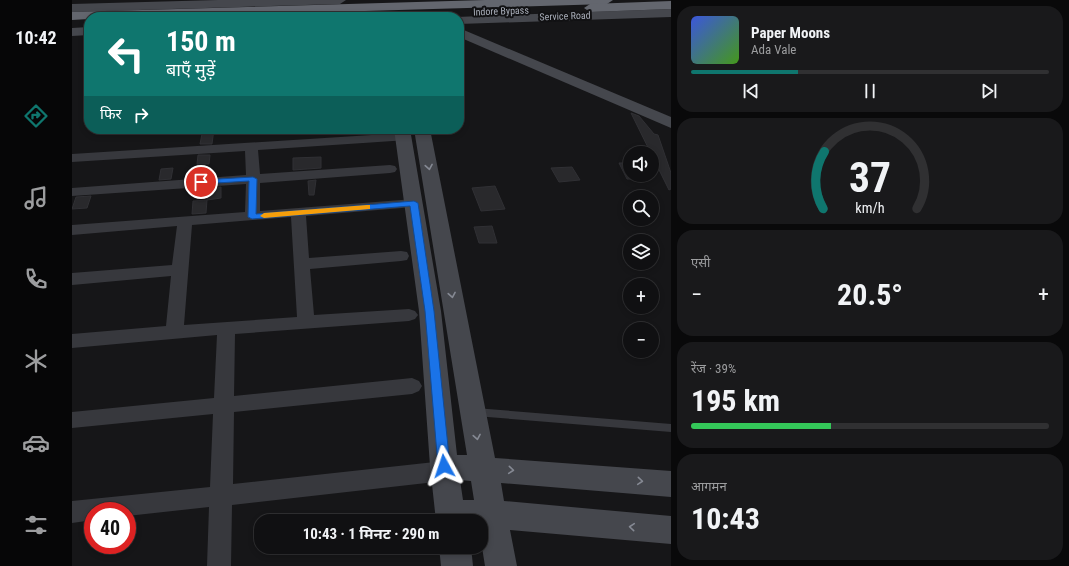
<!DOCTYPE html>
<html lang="hi">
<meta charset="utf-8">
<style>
:root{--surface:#101012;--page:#19191b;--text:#f1f3f6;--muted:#9c9d9f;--line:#303032;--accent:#0f766e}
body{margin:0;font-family:"Roboto Condensed","Noto Sans Devanagari",sans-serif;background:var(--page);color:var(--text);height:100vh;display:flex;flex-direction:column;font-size:15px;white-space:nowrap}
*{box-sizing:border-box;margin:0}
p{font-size:13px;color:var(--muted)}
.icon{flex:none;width:22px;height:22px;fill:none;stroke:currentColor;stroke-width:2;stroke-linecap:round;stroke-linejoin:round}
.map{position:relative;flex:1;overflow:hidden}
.details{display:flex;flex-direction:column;gap:6px;padding:6px;background:#09090a;width:398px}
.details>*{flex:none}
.top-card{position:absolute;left:12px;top:12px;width:380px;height:122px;border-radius:16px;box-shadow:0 2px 6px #0003,0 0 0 1px var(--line);background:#0f766e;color:#fff;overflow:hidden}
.tools{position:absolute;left:551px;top:146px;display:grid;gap:8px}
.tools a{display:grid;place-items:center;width:36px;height:36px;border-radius:50%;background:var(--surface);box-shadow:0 2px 6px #0003,0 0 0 1px var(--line);font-size:20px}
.speed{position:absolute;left:12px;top:502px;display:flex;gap:8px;font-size:20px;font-weight:700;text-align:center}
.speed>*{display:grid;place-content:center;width:52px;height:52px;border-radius:50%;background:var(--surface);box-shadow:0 2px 6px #0003,0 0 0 1px var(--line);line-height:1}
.speed .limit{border:6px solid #d22;background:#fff;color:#111}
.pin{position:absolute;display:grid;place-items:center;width:34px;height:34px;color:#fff;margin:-17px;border:2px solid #fff;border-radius:50%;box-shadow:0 1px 4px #0007}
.me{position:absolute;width:44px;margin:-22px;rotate:355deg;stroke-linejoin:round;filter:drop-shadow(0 0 3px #0008)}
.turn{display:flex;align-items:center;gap:14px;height:84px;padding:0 16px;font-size:18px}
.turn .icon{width:52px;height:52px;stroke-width:2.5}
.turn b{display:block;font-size:28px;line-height:34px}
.then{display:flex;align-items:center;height:38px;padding:0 16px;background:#0003;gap:8px;font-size:15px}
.big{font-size:30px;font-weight:700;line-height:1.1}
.details .widget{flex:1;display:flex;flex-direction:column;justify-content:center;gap:6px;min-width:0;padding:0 14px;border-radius:16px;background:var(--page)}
.details .dial{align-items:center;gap:0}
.dial svg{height:104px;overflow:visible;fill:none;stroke:var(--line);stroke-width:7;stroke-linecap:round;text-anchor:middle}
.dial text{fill:var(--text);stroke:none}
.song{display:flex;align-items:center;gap:12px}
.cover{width:48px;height:48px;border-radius:6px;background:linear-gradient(135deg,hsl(230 70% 55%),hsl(100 70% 35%))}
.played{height:4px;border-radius:2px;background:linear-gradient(90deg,var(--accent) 30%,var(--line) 30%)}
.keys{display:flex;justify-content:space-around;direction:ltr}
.heat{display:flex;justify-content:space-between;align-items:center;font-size:22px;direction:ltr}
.charge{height:6px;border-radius:3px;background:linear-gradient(90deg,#34c759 39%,var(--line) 0)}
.trip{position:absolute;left:182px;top:514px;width:234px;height:40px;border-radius:16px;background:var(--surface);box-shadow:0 2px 6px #0003,0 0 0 1px var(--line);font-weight:700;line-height:40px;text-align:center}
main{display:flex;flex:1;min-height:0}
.tab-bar{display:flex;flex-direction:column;width:72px;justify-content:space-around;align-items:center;background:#060607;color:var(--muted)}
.tab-bar .icon{width:28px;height:28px}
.tab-bar .selected{color:var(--accent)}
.tab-bar b{font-size:18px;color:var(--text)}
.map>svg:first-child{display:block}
.building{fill:#29292c;stroke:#303034}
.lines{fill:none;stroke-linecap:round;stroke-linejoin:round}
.lane{fill:#37383d;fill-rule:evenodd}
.street{fill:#37383d;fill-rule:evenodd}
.secondary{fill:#45474d;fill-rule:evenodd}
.highway{fill:#63666e;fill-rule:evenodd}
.oneway{stroke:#858993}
.route{fill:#1a73e8;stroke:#114b97}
.slow{fill:#f59e0b}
.labels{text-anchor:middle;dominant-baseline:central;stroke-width:4;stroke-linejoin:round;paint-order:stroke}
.far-street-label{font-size:10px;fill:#a8adb8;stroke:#111113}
</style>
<main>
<nav class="tab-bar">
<b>10:42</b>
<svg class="icon selected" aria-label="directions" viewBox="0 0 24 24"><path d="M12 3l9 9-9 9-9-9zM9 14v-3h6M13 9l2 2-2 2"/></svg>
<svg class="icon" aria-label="music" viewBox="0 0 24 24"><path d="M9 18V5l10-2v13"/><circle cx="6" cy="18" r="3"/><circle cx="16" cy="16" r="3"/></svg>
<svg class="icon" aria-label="phone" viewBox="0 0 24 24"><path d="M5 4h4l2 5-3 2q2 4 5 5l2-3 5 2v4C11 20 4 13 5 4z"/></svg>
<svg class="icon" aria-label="climate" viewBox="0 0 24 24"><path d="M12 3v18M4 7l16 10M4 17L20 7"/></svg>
<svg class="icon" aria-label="car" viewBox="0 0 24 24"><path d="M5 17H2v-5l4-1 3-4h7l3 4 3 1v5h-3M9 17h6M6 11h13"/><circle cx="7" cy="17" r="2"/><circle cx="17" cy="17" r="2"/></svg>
<svg class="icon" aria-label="filters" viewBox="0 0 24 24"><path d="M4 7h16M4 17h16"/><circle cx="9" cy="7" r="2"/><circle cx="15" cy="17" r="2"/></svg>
</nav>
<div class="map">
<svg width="599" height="566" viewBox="0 0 599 566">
<rect width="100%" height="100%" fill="#161618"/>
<!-- building -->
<g class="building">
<polygon points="559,113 567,116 582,134 586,135 599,173 599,189 597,190"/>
<polygon points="131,129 142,129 140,144 128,144"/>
<polygon points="126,155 138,155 137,164 125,164"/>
<polygon points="249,157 249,168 221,170 221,158"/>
<polygon points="547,163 558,163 558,175 573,175 576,179 555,179"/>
<polygon points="500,167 508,180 487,182 479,168"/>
<polygon points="101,168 99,179 87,180 89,169"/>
<polygon points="244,180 242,195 237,195 236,181"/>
<polygon points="423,186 433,209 409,211 400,188"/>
<polygon points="149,187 149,198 135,200 135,188"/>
<polygon points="19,196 15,208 0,209 4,197"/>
<polygon points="135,200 134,213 120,214 121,201"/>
<polygon points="420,226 425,243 407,243 402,227"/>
</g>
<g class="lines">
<!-- lane -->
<polygon class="lane" points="403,408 599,424 599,432 403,416 400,415 398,412 400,409"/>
<!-- street -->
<path class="street" d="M331,133L338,137L336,140L186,150L188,174L318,165L323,166L325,169L323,172L318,173L188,183V211L342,199L347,200L349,203L347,206L342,207L234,216L237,258L329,251L335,252L337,256L335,260L329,261L238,269L242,315L337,309L343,311L346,315L343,319L337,321L163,334L162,396L340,378L347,381L350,386L347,391L340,394L162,412L161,484L372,461L380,464L383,471L380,478L372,481L160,505L159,566H135L137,507L55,516V511H21V520L0,523V501L138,487L141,414L0,428V412L142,398L145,335L0,348V334L94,326L99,276L0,285V273L100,265L105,226L0,235V225L173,212L174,184L0,196V188L174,175L173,151L0,162V154ZM219,217L225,317L112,325L120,225Z"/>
<!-- secondary -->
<g class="secondary">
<polygon points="146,0 274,0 268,4 0,12 0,4"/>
<polygon points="599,9 599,17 387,24 387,17 384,17"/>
<polygon points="17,27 17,35 0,36 0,28"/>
<polygon points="387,28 599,117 599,128 387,37"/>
<path d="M322,129H338L369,311L385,455H395L342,129H358L423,458L599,471V497L429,483L432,501L599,516V544L438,530L445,566H413L409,541V521H364L358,466L347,311ZM388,480L399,481L402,500H391Z"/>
<polygon points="367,547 399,547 401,566 369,566"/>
</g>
<!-- highway -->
<g class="highway">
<polygon points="413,0 541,0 535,4 92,17 17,17 17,19 0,20 0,12"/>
<polygon points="599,1 599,9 518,12 512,8 518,4"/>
</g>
</g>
<!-- one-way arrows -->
<defs><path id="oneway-chevron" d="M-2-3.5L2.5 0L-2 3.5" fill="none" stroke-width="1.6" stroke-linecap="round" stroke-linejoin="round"/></defs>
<g class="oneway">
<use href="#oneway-chevron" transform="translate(357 167) rotate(80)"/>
<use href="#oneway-chevron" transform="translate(380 295) rotate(80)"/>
<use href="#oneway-chevron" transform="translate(405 437) rotate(80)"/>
<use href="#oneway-chevron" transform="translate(439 470) rotate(5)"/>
<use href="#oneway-chevron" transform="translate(568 481) rotate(5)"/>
<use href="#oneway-chevron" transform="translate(560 527) rotate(-175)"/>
</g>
<!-- route -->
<polygon class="route" points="181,177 185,179 184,214 342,201 346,203 362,311 378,466 376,470 372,471 368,470 366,466 353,311 338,206 180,219 176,217 177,181 129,184 125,182 129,180"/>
<!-- slow -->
<polygon class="slow" points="295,205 298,205 298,209 192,218 188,216 192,213"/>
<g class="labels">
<!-- far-street labels -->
<g class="far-street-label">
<text transform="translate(429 11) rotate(-2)">Indore Bypass</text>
<text transform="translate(493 16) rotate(-2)">Service Road</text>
</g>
</g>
</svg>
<div class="tools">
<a><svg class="icon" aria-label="sound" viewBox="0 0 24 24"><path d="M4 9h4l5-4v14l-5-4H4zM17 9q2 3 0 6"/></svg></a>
<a><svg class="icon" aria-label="search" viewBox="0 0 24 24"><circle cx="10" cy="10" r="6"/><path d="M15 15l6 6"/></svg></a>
<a><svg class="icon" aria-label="layers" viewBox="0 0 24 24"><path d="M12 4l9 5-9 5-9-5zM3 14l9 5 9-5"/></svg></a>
<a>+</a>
<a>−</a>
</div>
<div class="speed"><div class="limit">40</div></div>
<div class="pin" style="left:129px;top:182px;background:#d93025"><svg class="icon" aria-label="arrive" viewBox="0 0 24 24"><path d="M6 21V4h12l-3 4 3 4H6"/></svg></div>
<svg class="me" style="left:372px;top:466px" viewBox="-20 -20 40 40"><path d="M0-17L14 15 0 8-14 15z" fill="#1a73e8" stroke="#fff" stroke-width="4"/></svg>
<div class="trip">10:43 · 1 मिनट · 290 m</div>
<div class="top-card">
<div class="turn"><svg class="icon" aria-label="left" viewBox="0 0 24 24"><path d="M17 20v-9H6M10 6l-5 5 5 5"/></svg><div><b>150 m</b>बाएँ मुड़ें</div></div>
<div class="then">फिर<svg class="icon" aria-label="right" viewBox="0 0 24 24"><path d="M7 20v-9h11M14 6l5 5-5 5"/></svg></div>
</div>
</div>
<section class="details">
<div class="widget">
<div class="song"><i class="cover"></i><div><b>Paper Moons</b><p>Ada Vale</p></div></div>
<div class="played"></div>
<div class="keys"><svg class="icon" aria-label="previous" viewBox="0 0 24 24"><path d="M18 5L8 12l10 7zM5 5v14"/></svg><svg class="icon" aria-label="pause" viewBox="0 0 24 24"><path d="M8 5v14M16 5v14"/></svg><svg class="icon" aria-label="next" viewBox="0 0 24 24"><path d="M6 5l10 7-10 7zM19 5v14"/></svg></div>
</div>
<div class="widget dial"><svg viewBox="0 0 100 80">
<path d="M14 69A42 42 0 1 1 86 69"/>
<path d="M14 69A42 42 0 0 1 15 25" stroke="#0f766e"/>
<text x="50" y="56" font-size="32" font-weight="700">37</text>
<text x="50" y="72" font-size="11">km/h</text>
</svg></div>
<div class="widget"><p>एसी</p>
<div class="heat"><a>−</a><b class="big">20.5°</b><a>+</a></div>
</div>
<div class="widget"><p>रेंज · 39%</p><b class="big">195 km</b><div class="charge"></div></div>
<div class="widget"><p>आगमन</p><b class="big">10:43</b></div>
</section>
</main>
